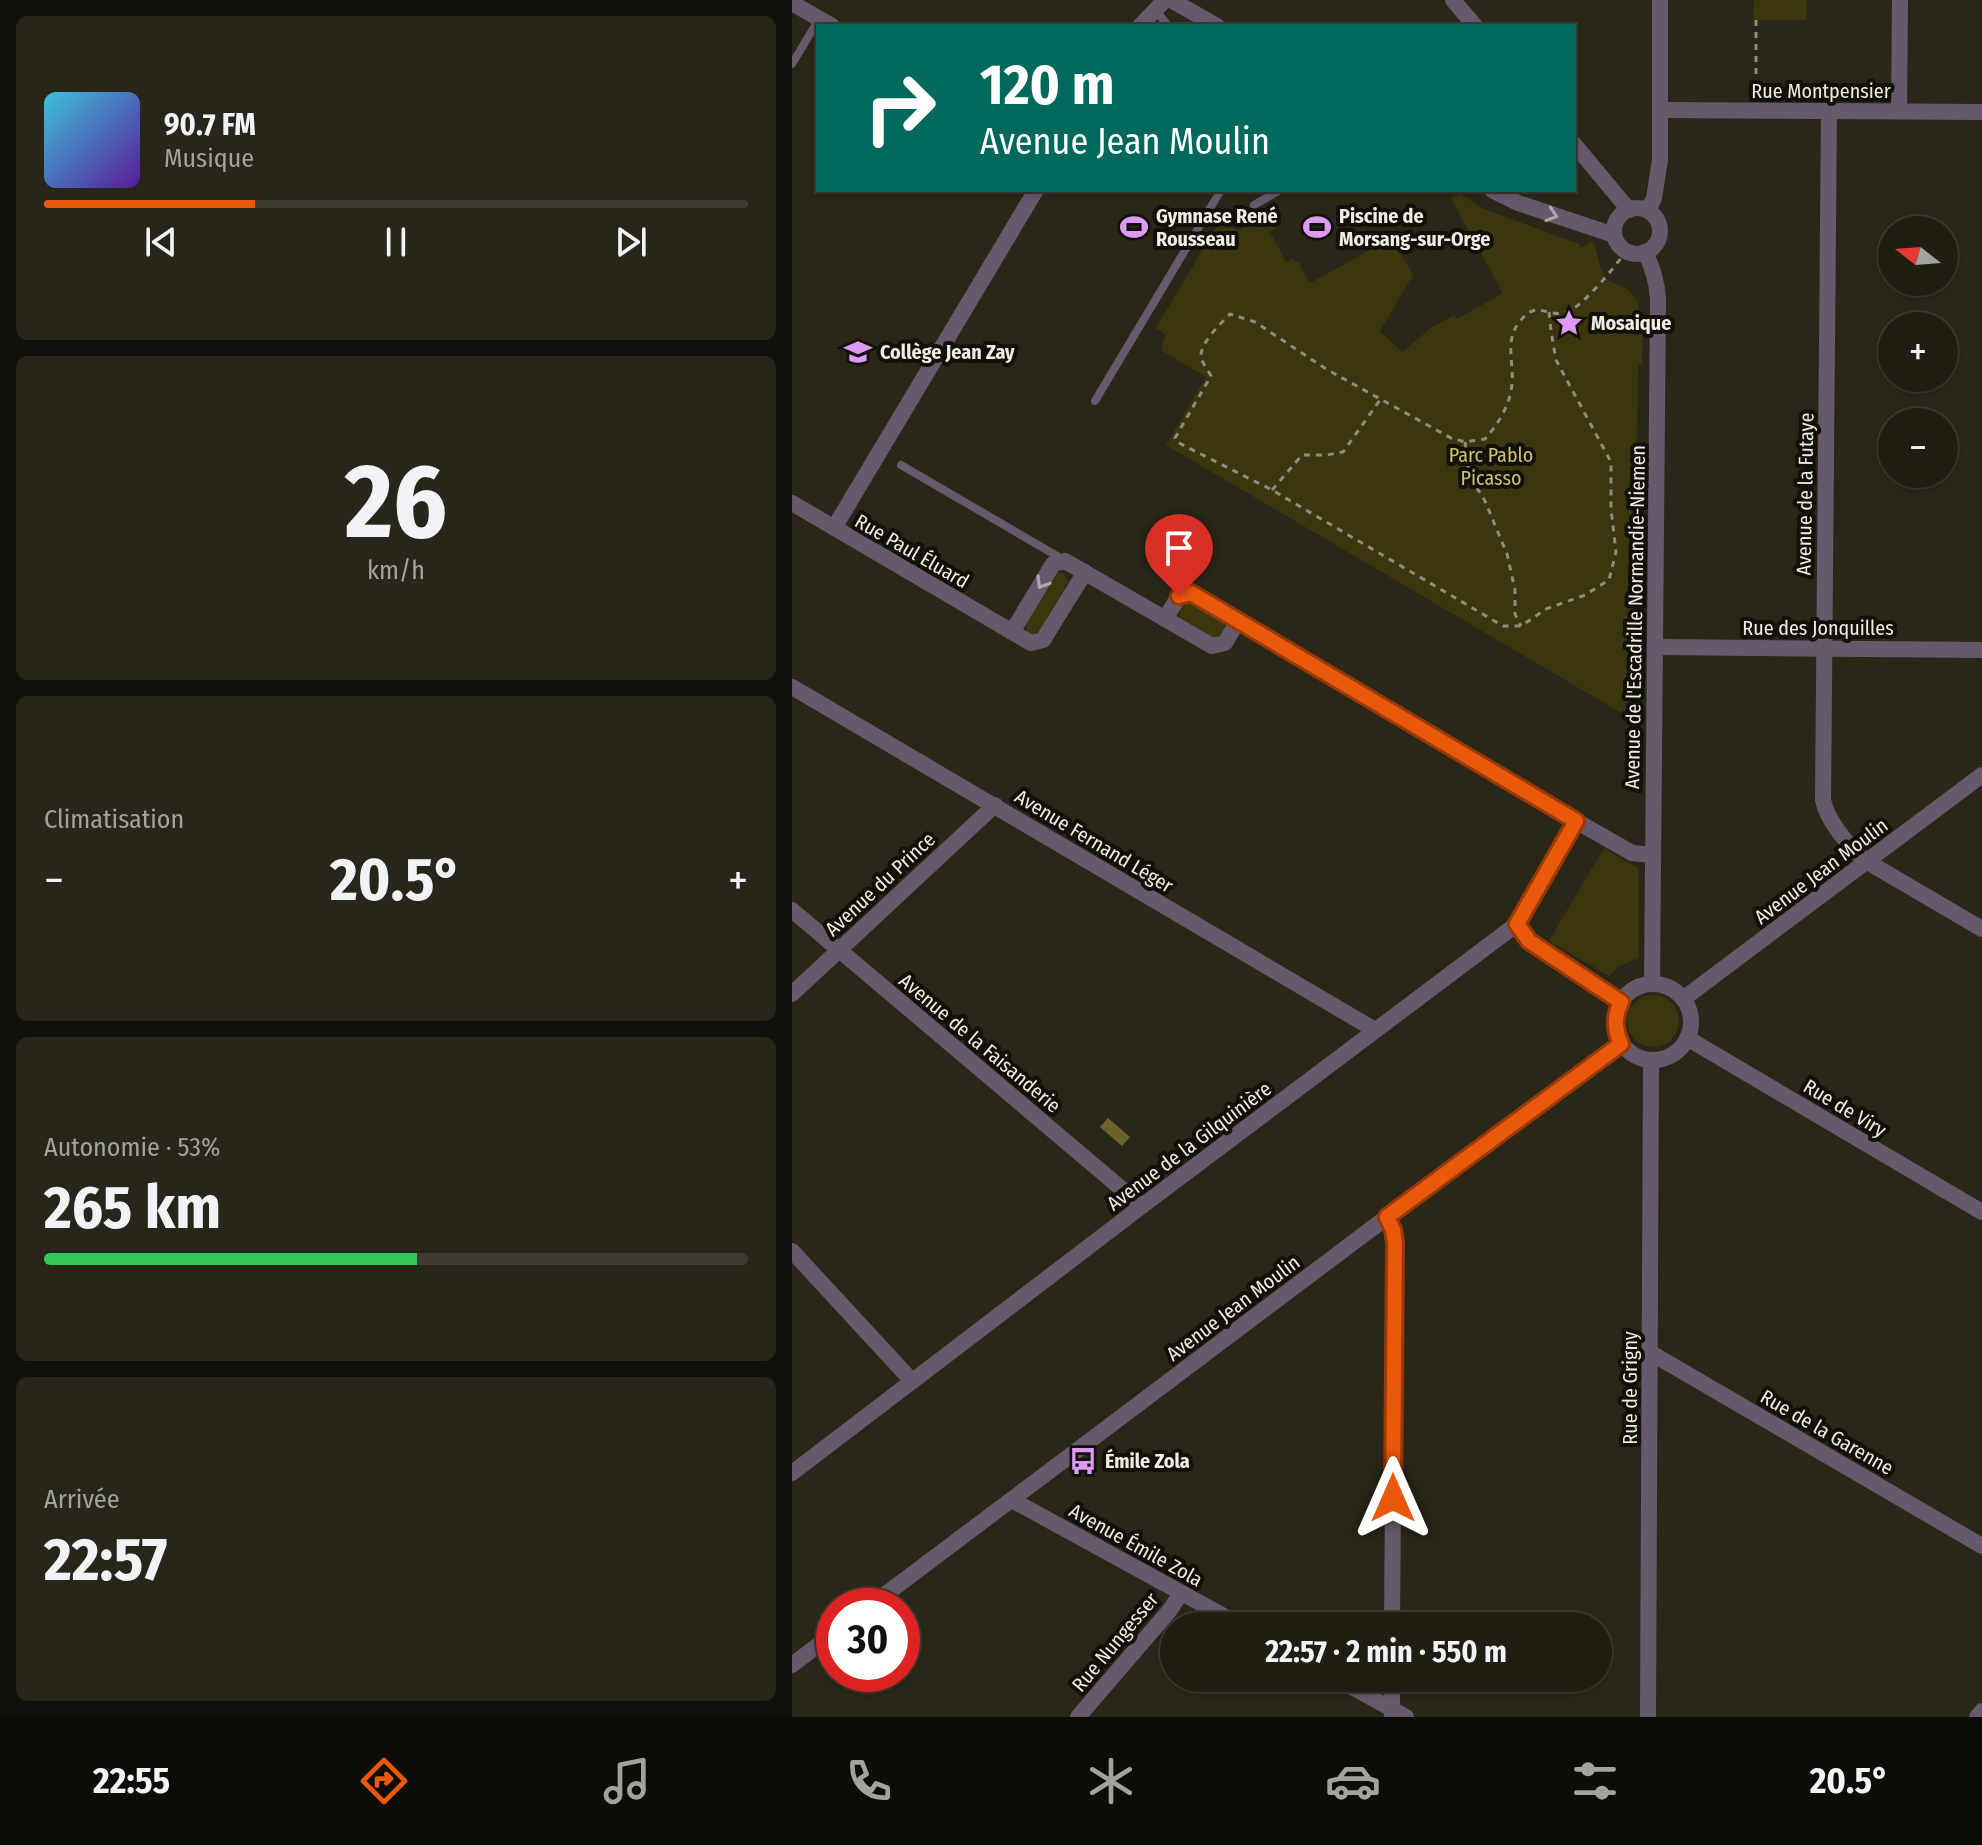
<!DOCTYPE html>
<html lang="fr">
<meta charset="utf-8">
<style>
:root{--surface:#201d12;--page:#28261b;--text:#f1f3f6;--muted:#a2a29f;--line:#3d3b32;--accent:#ea580c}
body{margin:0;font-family:"Fira Sans Condensed",sans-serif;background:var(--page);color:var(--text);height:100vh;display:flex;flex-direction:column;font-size:30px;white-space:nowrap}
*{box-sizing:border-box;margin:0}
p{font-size:26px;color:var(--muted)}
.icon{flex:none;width:44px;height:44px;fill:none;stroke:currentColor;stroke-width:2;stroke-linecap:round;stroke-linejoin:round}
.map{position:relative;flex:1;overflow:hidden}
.side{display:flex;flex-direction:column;gap:16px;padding:16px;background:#12100a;width:792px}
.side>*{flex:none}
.banner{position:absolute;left:24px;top:24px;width:760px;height:168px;border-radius:0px;box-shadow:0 2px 6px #0004,0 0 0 2px var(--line);background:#00695c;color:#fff;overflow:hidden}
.needle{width:52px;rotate:287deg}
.tools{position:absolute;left:1086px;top:216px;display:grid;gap:16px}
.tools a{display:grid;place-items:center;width:80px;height:80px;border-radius:50%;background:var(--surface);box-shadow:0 2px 6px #0004,0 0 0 2px var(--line);font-size:40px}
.speed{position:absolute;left:24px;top:1588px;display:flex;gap:16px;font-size:40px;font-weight:700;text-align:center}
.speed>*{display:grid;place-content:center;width:104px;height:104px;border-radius:50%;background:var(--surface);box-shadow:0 2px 6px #0004,0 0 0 2px var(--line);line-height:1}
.speed .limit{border:12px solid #d22;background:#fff;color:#111}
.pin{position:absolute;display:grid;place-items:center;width:68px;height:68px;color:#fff;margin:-82px -34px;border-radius:50% 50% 50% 0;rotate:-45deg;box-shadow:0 0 8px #0007}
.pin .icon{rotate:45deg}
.me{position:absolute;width:88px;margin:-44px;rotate:0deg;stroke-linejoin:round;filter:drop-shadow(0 0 6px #0008)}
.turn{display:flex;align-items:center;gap:28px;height:168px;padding:0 32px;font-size:36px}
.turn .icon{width:104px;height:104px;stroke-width:2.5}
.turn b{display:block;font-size:56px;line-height:68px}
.big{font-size:60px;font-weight:700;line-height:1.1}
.side .card{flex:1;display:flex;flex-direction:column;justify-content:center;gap:12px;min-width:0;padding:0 28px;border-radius:12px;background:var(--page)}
.side .dial{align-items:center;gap:0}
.dial b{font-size:104px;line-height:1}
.song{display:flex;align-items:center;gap:24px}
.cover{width:96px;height:96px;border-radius:12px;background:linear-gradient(135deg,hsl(190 70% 55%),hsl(270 70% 35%))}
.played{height:8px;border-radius:4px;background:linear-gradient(90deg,var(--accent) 30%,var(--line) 30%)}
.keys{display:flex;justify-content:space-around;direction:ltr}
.heat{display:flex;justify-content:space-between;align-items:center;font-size:44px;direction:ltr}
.charge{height:12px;border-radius:6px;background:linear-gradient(90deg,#34c759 53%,var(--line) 0)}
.trip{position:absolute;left:368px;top:1612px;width:452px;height:80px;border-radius:40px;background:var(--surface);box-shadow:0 2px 6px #0004,0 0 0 2px var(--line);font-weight:700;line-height:80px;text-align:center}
.tabs{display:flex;height:128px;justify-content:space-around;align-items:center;background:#0d0c07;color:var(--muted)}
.tabs .icon{width:56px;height:56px}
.tabs .current{color:var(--accent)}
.tabs b{font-size:36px;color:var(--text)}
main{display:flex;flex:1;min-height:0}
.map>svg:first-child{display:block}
.green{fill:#3c360f}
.water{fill:#6c632b}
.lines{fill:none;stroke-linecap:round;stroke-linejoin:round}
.path{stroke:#8e8c7f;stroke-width:3;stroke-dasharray:6 6;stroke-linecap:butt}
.lane{stroke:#67596c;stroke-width:8}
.street{stroke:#67596c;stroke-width:16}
.oneway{stroke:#aca4a8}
.route-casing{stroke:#983908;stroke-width:20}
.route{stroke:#ea580c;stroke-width:14}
.labels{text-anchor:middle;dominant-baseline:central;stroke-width:8;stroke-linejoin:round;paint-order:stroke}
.street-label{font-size:20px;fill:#f0eee4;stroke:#111009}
.poi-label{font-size:20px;font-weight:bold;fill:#f0eee4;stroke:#111009;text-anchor:start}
.park-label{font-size:20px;fill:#d0c26e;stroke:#111009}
</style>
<main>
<section class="side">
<div class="card">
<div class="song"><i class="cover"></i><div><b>90.7 FM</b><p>Musique</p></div></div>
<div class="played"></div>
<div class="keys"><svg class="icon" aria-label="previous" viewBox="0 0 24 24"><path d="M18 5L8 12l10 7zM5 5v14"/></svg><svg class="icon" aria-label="pause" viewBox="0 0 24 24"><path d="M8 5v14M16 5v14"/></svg><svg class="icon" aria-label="next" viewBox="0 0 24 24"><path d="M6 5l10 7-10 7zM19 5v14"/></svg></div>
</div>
<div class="card dial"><b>26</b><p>km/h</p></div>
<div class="card"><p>Climatisation</p>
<div class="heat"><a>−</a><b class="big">20.5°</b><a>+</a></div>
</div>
<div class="card"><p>Autonomie · 53%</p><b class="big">265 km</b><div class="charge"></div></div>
<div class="card"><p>Arrivée</p><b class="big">22:57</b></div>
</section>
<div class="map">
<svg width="1190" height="1717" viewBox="0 0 1190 1717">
<rect width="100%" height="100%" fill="#2a2718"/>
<!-- green -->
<g class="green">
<polygon points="962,0 1015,0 1014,20 961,20"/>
<path d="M668,193L689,208L787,244L789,248L800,241C807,253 806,268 814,278C820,285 829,284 836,290C855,306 850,343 850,365H846L840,713L848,715V724L374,445L414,377L369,350L374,335L364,328L426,224L448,230L467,212L474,226L481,222L484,228L478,232L494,262L501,259L503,262L506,261L518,283L600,238L621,275L588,331L610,352L640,327L662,315L665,319L711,293L659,199Z"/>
<polygon points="267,572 271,573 276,581 248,631 243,634 237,634 234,629 234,623 262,574"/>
<polygon points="396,603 430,621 433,627 432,633 422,638 388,618 387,608"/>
<polygon points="812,848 847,869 847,958 827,966 817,976 757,941"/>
<circle cx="861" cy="1021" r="26"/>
</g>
<!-- water -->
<polygon class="water" points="316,1118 338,1137 330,1146 308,1127"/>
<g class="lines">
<!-- path -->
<g class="path">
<polyline points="964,20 964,96"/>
<path d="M757,312L759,331L764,360L819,462V509L824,552L817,580L793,595L754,609L729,626H711L480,490L385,442L383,438L419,376C416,370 411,364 409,358C407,344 429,323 438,314L463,322L534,369L659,438L673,442L693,439C707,423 718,405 720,384C722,365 713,341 726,324C745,297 754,319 775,312C789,308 825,265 834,251"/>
<polyline points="673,442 677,475 693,501 715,554 723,590 723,614 729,626"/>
<polyline points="480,490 510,455 534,455 551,452 588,400"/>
</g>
<!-- lane -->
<g class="lane">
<polyline points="364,10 376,26"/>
<polyline points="0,64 27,19"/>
<polyline points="462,205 488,190"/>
<polyline points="303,401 429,190"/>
<polyline points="109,465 272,560"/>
</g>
<!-- street -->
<g class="street">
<polyline points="379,0 425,26"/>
<polyline points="661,0 683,26"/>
<polyline points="0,3 40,26"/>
<polyline points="348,26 373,0"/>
<polyline points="868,110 1190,112"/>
<polyline points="1107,110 1108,0"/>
<path d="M1037,112L1031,800C1035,821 1058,848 1074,861L1190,929"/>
<polyline points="782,144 837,210"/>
<polyline points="700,190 726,203 822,235"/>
<circle cx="845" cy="231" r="23"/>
<polyline points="856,211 862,198 868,160 868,0"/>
<path d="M853,252C861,268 865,281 866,299L860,984"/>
<polyline points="0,503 239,643 251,640 293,572"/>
<polyline points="42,528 244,190"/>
<polyline points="373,619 387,596 399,593 446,621"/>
<polyline points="220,632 261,564 273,561 420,646 433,643 446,621 784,821 840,853 860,855"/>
<polyline points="863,647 1190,650"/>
<polyline points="0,687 583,1030"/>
<polyline points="0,910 350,1206"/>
<polyline points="725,924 737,941 829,1002"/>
<circle cx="861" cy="1022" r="38"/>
<polyline points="0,994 203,805"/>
<polyline points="891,999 1190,775"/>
<polyline points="895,1038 1190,1212"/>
<polyline points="595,1217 601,1230 603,1243 600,1626"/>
<polyline points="0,1251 120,1381"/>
<polyline points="859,1353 1190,1546"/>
<polyline points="0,1473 350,1206 725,924 784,821"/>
<polyline points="220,1500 450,1626"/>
<polyline points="78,1606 611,1205 829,1044"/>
<polyline points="0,1665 42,1633"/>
<polyline points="544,1678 614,1717"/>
<polyline points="600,1715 600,1678"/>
<polyline points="286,1717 378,1610 389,1593"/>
<polyline points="856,1717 859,1060"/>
<polyline points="1185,1717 1190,1711"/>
</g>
</g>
<!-- one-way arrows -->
<defs><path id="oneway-chevron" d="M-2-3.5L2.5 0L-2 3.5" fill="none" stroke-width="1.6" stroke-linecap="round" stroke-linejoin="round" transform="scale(2)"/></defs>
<g class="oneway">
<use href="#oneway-chevron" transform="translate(760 215) rotate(18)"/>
<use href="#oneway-chevron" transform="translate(250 583) rotate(121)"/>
</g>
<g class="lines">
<!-- route casing -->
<g class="route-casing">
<path id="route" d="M387,596L399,593L784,821L725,924L737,941L829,1002C822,1017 822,1028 829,1044L595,1217L601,1230L603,1243L601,1498"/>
</g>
<!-- route -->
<use href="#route" class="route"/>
</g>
<!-- icons -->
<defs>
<g id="stadium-bare" transform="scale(2.16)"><path d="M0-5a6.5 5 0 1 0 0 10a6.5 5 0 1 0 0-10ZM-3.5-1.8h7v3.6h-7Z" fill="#dd99f3" stroke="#111009" stroke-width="2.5" paint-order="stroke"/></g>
<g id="sight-bare" transform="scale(2.16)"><path d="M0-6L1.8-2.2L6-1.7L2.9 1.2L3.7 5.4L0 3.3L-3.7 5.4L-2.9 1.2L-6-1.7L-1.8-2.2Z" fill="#dd99f3" stroke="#111009" stroke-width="2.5" paint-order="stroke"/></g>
<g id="school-bare" transform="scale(2.16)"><path d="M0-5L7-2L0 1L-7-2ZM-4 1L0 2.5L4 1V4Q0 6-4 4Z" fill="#dd99f3" stroke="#111009" stroke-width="2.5" paint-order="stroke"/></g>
<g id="bus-bare" transform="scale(2.16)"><path d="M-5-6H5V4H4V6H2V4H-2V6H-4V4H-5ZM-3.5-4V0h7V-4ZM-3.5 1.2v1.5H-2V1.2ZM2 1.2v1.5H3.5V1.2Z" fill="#dd99f3" stroke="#111009" stroke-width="2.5" paint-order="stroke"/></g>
</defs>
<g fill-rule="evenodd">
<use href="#stadium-bare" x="342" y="227"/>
<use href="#stadium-bare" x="525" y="227"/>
<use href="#sight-bare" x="777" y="323"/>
<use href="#school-bare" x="66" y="352"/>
<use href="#bus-bare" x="291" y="1461"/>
</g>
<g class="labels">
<!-- street labels -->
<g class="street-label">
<text x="1029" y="91">Rue Montpensier</text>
<text transform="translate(1013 494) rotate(-89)">Avenue de la Futaye</text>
<text transform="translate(120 551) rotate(30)">Rue Paul Éluard</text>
<text transform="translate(843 617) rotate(-89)">Avenue de l'Escadrille Normandie-Niemen</text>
<text x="1026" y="628">Rue des Jonquilles</text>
<text transform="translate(302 841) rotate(31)">Avenue Fernand Léger</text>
<text transform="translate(1029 871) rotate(-37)">Avenue Jean Moulin</text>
<text transform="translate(88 884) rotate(-43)">Avenue du Prince</text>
<text transform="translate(188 1043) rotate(40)">Avenue de la Faisanderie</text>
<text transform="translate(1053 1108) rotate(31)">Rue de Viry</text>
<text transform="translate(397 1146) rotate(-37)">Avenue de la Gilquinière</text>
<text transform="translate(441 1308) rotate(-37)">Avenue Jean Moulin</text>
<text transform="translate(838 1388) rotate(-90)">Rue de Grigny</text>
<text transform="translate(1035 1432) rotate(30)">Rue de la Garenne</text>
<text transform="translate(344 1545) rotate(29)">Avenue Émile Zola</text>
<text transform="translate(323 1642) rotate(-50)">Rue Nungesser</text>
</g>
<!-- poi labels -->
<g class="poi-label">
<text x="364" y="216">Gymnase René<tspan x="364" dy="23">Rousseau</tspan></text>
<text x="547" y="216">Piscine de<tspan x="547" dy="23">Morsang-sur-Orge</tspan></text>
<text x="799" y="323">Mosaique</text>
<text x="88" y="352">Collège Jean Zay</text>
<text x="313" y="1461">Émile Zola</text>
</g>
<!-- park labels -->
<g class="park-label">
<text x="699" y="455">Parc Pablo<tspan x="699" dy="23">Picasso</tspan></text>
</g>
</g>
</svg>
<div class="tools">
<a><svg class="needle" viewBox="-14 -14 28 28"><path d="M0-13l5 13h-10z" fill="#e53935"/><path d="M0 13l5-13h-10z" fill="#a2a29f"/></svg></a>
<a>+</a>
<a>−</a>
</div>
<div class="speed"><div class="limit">30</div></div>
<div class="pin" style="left:387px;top:596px;background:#d93025"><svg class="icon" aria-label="arrive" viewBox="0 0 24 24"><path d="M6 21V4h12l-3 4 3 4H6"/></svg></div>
<svg class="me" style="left:601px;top:1498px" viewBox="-20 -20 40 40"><path d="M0-17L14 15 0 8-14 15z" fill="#ea580c" stroke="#fff" stroke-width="4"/></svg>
<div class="trip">22:57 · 2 min · 550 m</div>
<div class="banner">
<div class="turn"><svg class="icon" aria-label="right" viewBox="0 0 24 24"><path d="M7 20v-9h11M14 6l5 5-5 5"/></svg><div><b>120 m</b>Avenue Jean Moulin</div></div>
</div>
</div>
</main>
<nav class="tabs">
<b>22:55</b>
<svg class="icon current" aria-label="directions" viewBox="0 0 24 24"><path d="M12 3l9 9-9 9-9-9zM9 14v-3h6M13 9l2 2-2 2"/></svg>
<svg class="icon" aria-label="music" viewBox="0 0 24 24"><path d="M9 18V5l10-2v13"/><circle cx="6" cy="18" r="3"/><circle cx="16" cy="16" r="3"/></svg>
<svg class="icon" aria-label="phone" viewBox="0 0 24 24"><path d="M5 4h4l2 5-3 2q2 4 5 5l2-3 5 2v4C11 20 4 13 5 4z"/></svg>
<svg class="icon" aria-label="climate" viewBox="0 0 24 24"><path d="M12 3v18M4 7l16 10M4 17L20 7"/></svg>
<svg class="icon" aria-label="car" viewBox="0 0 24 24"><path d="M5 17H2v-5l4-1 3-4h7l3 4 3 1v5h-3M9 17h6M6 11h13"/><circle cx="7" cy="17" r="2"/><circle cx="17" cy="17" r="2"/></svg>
<svg class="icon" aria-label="filters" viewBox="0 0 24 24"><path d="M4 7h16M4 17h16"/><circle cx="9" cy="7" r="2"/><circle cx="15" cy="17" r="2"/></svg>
<b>20.5°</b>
</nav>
